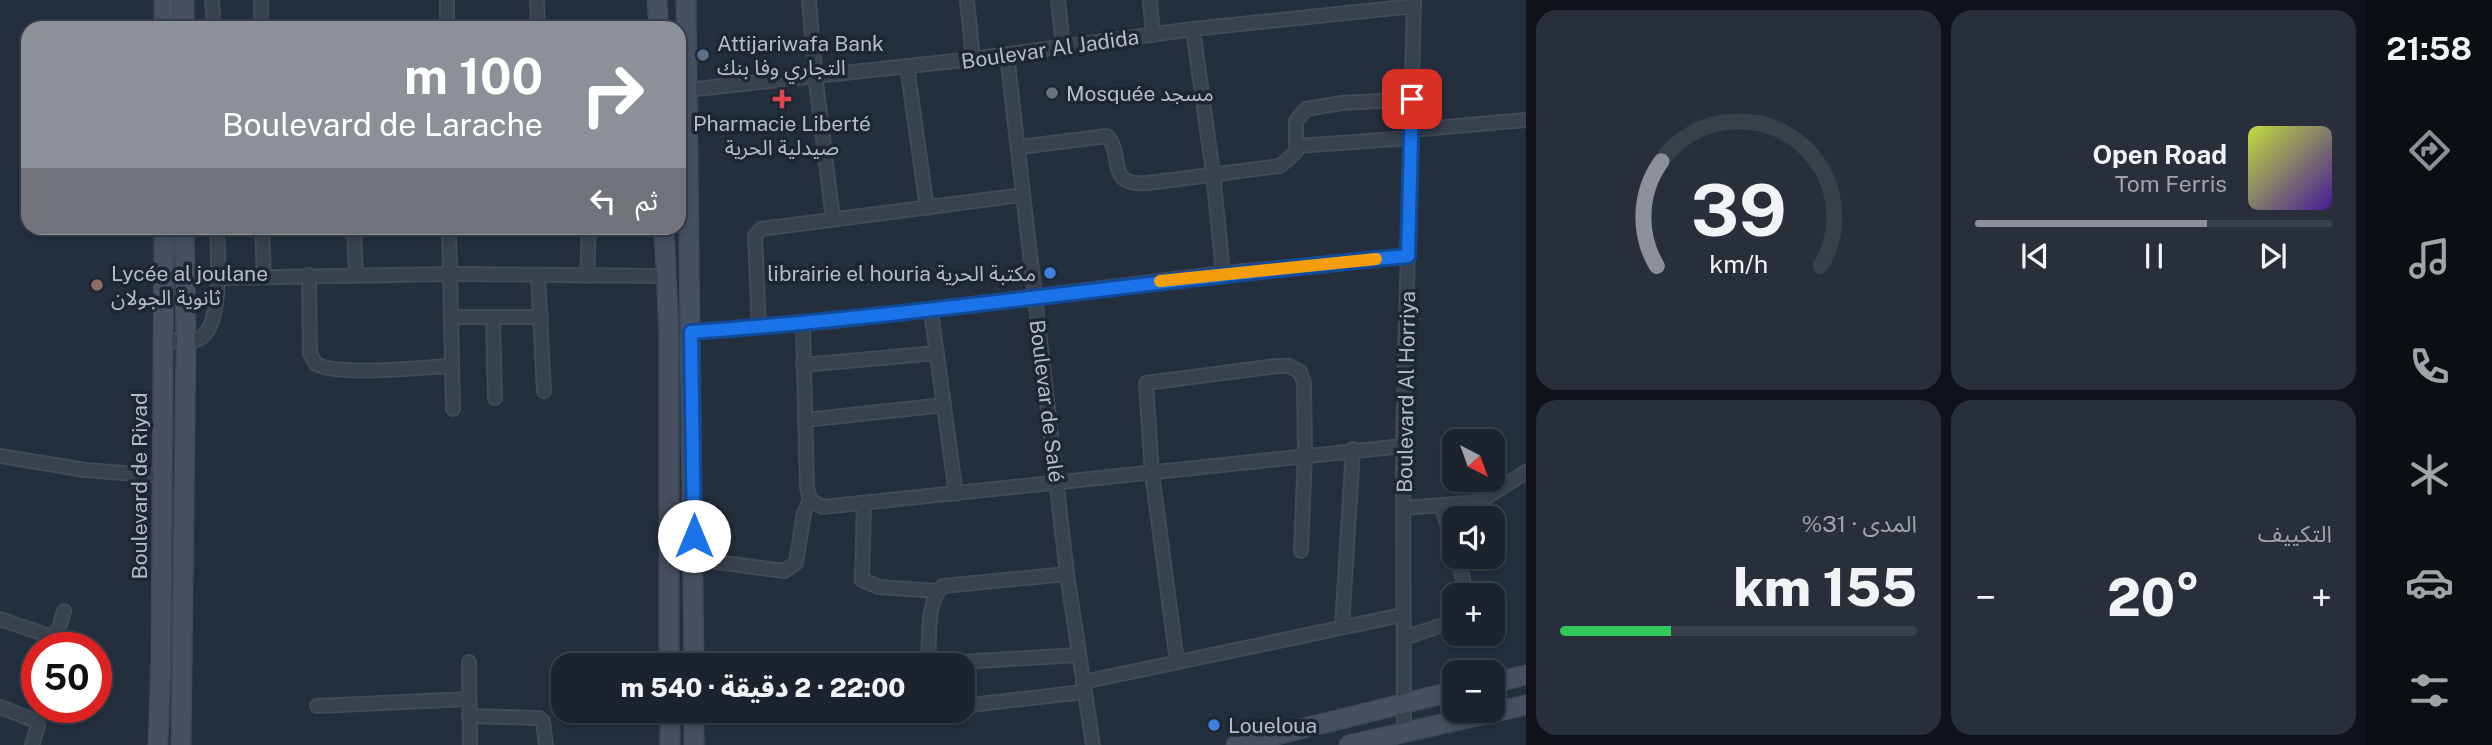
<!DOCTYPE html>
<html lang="ar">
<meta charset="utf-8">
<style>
:root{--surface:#1b232e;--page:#282f3a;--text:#f1f3f6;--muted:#a0a4aa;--line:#39404a;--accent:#8c9099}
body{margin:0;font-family:"Public Sans","Noto Sans Arabic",sans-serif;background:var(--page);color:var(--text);direction:rtl;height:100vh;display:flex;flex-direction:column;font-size:26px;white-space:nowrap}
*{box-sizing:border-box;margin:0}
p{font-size:23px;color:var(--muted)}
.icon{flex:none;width:38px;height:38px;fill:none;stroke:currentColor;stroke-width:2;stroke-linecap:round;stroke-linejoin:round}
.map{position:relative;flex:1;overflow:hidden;direction:ltr}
.drawer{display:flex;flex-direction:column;gap:10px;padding:10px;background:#0f1319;width:840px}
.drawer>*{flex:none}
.banner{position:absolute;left:21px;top:21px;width:665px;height:214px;border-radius:21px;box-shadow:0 4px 10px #0003,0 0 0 2px var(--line);direction:rtl;background:#8c9099;color:#fff;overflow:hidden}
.needle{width:46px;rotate:139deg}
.buttons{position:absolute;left:1442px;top:429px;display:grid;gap:14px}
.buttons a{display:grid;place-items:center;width:63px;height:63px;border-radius:14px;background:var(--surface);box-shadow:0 4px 10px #0003,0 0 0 2px var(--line);font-size:35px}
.speed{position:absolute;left:21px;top:632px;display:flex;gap:14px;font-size:35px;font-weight:700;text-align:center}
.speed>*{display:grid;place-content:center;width:91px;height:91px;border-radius:50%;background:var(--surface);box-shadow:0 4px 10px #0003,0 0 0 2px var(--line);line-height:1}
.speed .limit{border:10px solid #d22;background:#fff;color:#111}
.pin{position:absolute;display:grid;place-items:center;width:60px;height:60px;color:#fff;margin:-30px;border-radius:14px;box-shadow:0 4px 10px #0006}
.me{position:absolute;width:77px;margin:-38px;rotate:0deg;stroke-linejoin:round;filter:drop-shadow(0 0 5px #0008)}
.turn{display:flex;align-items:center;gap:24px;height:147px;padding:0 28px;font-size:32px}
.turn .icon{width:91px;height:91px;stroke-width:2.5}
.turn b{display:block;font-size:49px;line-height:60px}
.then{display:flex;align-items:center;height:66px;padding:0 28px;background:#0003;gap:14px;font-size:26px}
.big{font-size:52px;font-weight:800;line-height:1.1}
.drawer .tile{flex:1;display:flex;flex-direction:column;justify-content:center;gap:10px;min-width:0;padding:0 24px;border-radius:21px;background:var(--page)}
.drawer .dial{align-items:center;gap:0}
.dial svg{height:182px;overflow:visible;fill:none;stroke:var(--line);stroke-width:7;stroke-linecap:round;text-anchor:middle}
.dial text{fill:var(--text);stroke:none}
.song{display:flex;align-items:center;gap:21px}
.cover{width:84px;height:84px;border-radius:10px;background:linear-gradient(135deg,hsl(70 70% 55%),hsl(260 70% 35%))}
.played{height:7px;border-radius:4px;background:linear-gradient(90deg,var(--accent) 65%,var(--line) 65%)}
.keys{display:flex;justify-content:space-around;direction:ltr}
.heat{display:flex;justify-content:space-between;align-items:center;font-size:38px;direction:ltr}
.charge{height:10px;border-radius:5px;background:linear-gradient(90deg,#34c759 31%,var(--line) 0)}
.drawer .tiles{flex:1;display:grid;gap:10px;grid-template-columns:repeat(2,1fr)}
.trip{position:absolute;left:551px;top:653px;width:424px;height:70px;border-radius:21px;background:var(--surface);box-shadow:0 4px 10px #0003,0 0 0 2px var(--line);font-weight:800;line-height:70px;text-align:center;direction:rtl}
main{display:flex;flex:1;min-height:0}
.tab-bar{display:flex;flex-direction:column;width:126px;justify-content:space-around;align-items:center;background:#0b0e12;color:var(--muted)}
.tab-bar .icon{width:49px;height:49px}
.tab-bar .on{color:var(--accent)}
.tab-bar b{font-size:32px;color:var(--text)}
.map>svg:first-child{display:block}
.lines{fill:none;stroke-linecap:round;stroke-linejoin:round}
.street-casing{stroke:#414a57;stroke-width:16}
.secondary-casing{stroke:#414a57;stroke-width:21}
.street{stroke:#38414e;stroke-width:12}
.secondary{stroke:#465061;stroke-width:18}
.route-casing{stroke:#114b97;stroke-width:18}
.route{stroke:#1a73e8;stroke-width:12}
.slow{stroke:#f59e0b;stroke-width:12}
.service-dot{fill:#5c6f8a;stroke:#1d2633;stroke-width:2.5}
.worship-dot{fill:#6b7280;stroke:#1d2633;stroke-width:2.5}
.health-dot{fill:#e0444e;stroke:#1d2633;stroke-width:2.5}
.shop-dot{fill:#3f7fe0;stroke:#1d2633;stroke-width:2.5}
.education-dot{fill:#8d6e63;stroke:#1d2633;stroke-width:2.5}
.labels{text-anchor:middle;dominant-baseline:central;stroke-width:7;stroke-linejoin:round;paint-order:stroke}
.poi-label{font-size:21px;fill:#b4bcc9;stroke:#1d2633;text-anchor:start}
.street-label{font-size:21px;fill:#b4bcc9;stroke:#1d2633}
</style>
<main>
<nav class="tab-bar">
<b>21:58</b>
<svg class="icon on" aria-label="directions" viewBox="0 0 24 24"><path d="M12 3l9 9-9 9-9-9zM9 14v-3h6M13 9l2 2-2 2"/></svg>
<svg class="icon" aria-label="music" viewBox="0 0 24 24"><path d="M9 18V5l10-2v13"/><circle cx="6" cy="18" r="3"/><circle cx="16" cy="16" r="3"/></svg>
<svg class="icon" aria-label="phone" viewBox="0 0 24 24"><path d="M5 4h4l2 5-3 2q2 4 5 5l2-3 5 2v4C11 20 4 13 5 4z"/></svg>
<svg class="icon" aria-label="climate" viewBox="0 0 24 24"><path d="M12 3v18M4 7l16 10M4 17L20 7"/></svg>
<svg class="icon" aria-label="car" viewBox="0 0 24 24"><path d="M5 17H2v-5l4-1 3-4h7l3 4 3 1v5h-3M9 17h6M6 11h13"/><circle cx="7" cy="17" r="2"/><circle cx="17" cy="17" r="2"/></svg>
<svg class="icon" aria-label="filters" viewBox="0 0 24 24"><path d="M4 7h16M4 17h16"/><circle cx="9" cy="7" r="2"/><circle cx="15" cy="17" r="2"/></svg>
</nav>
<section class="drawer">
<div class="tiles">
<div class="tile">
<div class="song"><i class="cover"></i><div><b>Open Road</b><p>Tom Ferris</p></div></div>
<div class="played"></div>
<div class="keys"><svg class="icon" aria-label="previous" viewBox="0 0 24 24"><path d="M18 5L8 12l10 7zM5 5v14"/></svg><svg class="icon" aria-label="pause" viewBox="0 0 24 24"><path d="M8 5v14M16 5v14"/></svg><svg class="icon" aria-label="next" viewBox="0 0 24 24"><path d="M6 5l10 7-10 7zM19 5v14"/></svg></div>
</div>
<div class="tile dial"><svg viewBox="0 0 100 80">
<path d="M14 69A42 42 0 1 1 86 69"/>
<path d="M14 69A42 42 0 0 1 16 23" stroke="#8c9099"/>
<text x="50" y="56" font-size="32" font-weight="700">39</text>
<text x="50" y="72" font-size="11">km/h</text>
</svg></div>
<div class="tile"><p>التكييف</p>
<div class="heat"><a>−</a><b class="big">20°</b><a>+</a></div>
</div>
<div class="tile"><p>المدى · 31%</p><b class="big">155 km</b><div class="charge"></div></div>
</div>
</section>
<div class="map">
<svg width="1526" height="745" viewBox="0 0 1526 745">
<rect width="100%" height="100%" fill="#242f3e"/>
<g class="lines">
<!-- street casing -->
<g class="street-casing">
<g id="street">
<polyline points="212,0 214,28"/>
<polyline points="261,0 261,28"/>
<polyline points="447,0 447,28"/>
<polyline points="537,0 538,28"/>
<polyline points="809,0 815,74 833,219"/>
<polyline points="967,0 973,59"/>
<polyline points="1058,0 1063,47"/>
<polyline points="1150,0 1153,35"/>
<polyline points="1193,29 1213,173 1223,273"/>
<polyline points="1007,55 1067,574 1093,745"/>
<polyline points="907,66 927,208"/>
<polyline points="687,90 973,59 1193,29 1414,6"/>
<polyline points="1411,130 1526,120"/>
<polyline points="1297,146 1411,138"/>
<path d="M1020,147L1107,136C1125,155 1104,187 1148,183L1280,166L1296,152V121L1306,109L1342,103L1413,99"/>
<polyline points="262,228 264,276"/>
<polyline points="354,228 356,275"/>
<polyline points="449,228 453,409"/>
<path d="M309,275L310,354L316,364C340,377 421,367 451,366"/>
<polyline points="538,275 544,391"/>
<polyline points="587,276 589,228"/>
<polyline points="218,278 451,274 665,276"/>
<polyline points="931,311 956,494"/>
<polyline points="452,317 541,317"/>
<polyline points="493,317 495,398"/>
<polyline points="803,324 807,487 810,500 823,507 1403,446"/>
<polyline points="759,327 755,236 761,229 1022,195"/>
<polyline points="669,334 834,321 1223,273 1408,256"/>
<path d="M163,339C174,340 192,344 202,337C223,321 218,252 217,228"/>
<polyline points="803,365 937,353"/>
<polyline points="805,420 944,405"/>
<polyline points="0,456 85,470 162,476"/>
<polyline points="864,503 862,580 879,587 937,591"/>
<polyline points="1442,507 1454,548"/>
<polyline points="1405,508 1479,502 1526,472"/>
<polyline points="1457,556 1467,595"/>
<polyline points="694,559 784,571 796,563 804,513 810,500"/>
<polyline points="0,619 50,636 58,631 64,611"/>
<polyline points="1342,627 1353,449"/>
<polyline points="1404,638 1454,621"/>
<polyline points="469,662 470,745"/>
<polyline points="1177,662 1152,473 1146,383 1277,366 1289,366 1300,372 1304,383 1305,454 1301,551"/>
<polyline points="928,664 1078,655"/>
<path d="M928,665C930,643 925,602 943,586L1067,574"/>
<polyline points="1083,682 1402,615"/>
<polyline points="317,706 469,699"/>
<polyline points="962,706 1083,692"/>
<polyline points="0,707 36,721 38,726 32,745"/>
<polyline points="469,716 539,718 543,721 546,745"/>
<polyline points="1404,732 1403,446 1414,0"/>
</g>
</g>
<!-- secondary casing -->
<g class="secondary-casing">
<g id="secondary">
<polyline points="164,0 164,28"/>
<polyline points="184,0 184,28"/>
<polyline points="657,0 659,28"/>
<polyline points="686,0 694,665"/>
<polyline points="664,228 669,334 669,665"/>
<polyline points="1493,683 1526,675"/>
<polyline points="670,710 670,745"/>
<polyline points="694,710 694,745"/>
<polyline points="158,745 161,662 164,228"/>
<polyline points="181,745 186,341 184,228"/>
<polyline points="1236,745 1454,691"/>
<polyline points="1349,745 1526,705"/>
</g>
</g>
<!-- street -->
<use href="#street" class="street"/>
<!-- secondary -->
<use href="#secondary" class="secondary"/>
</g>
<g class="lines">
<!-- route casing -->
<g class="route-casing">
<path id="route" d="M694,536L691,332C930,315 1168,278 1408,256L1412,99"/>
</g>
<!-- route -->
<use href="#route" class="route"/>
<!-- slow -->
<polyline class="slow" points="1160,281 1376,259"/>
</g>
<!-- markers -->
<circle class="service-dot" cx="703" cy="55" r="7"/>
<circle class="worship-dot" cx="1052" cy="93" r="7"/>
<path class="health-dot" d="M778.5 88.5h7v7h7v7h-7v7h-7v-7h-7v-7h7z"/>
<g class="shop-dot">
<circle cx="1050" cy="273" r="7"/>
<circle cx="1214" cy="725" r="7"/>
</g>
<circle class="education-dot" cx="97" cy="285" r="7"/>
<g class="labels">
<!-- poi labels -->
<g class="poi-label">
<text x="717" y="43">Attijariwafa Bank<tspan x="717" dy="24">التجاري وفا بنك</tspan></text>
<text x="1066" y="93">Mosquée مسجد</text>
<text x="782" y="123" text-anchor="middle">Pharmacie Liberté<tspan x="782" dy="24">صيدلية الحرية</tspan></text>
<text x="111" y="273">Lycée al joulane<tspan x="111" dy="24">ثانوية الجولان</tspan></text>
<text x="1036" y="273" text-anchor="end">librairie el houria مكتبة الحرية</text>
<text x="1228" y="725">Loueloua</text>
</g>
<!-- street labels -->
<g class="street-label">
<text transform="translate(1050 49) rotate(-8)">Boulevar Al Jadida</text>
<text transform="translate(1406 392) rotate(-89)">Boulevard Al Horriya</text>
<text transform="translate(1047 401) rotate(83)">Boulevar de Salé</text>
<text transform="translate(139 486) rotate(-90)">Boulevard de Riyad</text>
</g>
</g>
</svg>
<div class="buttons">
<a><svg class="needle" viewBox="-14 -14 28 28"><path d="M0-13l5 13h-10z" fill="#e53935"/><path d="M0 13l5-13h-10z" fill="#a0a4aa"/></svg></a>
<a><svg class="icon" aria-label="sound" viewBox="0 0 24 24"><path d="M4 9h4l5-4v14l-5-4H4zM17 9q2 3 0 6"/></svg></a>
<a>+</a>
<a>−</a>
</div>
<div class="speed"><div class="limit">50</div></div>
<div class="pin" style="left:1412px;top:99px;background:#d93025"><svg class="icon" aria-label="arrive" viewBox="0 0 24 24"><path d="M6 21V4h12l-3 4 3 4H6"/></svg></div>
<svg class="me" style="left:694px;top:536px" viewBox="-20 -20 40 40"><circle r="19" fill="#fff"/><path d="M0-13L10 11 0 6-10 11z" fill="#1a73e8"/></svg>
<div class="trip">22:00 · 2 دقيقة · 540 m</div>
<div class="banner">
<div class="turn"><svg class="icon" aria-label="right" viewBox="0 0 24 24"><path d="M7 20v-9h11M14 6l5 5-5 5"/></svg><div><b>100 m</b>Boulevard de Larache</div></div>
<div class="then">ثم<svg class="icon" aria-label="left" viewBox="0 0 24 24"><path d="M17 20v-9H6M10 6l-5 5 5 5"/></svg></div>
</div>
</div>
</main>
